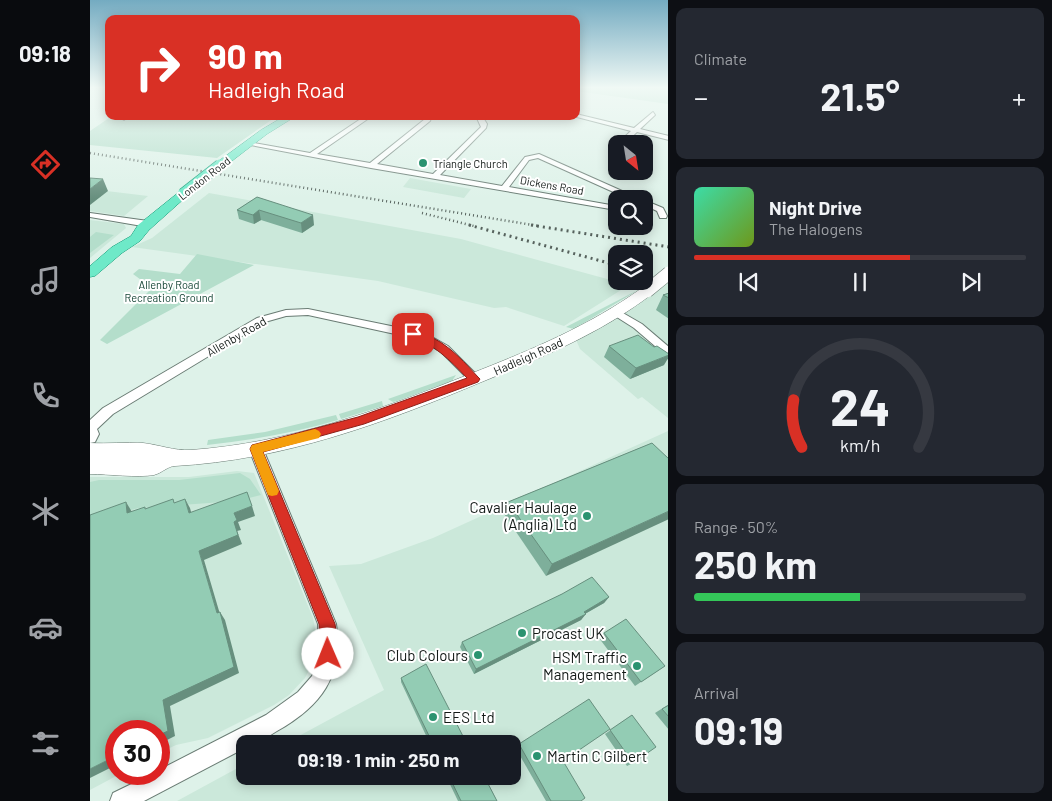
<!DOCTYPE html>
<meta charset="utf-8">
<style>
:root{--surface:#171b24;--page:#242831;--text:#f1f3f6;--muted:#9ea1a6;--line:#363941;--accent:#d93025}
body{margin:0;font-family:Barlow,sans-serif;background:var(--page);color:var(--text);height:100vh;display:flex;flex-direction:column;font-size:19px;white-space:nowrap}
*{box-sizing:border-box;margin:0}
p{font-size:16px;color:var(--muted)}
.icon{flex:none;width:28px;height:28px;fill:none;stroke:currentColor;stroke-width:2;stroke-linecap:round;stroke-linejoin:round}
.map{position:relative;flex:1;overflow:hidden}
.details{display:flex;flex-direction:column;gap:8px;padding:8px;background:#0d0f14;width:384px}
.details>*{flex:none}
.top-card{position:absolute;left:15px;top:15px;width:475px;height:105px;border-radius:10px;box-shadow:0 2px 12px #0003;background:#d93025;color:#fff;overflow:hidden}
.needle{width:32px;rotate:150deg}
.controls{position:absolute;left:518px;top:135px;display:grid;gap:10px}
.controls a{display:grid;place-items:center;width:45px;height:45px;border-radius:10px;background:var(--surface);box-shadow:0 2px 12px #0003;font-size:25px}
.speed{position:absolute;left:15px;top:720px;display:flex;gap:10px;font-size:25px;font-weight:700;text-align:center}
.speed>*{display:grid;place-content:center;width:65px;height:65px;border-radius:50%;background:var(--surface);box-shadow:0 2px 12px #0003;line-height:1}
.speed .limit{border:8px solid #d22;background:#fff;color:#111}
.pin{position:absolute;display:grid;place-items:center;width:42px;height:42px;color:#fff;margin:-21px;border-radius:10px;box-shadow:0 2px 8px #0006}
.me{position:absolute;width:55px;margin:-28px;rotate:359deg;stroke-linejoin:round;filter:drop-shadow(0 0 4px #0008)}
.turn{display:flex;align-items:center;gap:18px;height:105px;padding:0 20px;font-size:22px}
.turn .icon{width:65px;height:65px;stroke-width:2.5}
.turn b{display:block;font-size:35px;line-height:42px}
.big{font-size:38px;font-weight:700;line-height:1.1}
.details .widget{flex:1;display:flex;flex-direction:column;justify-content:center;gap:8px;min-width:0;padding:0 18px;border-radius:10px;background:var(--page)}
.details .dial{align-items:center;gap:0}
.dial svg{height:130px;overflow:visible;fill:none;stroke:var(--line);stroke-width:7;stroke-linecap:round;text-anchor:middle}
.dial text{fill:var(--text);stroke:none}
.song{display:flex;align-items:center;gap:15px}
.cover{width:60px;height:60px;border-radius:8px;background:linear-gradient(135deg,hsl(160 70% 55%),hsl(80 70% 35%))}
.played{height:5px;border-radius:2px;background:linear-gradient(90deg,var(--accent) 65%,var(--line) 65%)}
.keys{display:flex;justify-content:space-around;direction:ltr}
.heat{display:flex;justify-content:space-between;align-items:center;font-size:28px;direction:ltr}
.charge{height:8px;border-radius:4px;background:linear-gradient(90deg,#34c759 50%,var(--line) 0)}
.trip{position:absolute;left:146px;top:735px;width:285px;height:50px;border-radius:10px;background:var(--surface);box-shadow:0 2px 12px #0003;font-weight:700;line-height:50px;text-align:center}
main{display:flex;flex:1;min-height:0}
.tab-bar{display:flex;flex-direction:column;width:90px;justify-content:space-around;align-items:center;background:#090b0e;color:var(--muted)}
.tab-bar .icon{width:35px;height:35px}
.tab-bar .active{color:var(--accent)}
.tab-bar b{font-size:22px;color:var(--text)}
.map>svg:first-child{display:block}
.built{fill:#cbe8da}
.green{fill:#b4decb}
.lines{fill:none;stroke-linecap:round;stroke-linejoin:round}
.street-casing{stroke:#6a7c74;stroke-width:2}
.secondary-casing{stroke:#6a7c74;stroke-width:1}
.primary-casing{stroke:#0f9672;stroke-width:1}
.street{fill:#fff;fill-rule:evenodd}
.secondary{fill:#fff;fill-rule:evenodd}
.primary{fill:#6ee9c8;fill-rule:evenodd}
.rail-far1{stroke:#56625d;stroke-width:2.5;stroke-dasharray:1 3;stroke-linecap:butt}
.rail{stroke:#56625d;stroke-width:3;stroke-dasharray:2 4;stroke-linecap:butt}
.secondary-bridge-casing{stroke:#6a7c74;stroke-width:14;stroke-linecap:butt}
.primary-bridge-casing{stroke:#0f9672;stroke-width:12;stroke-linecap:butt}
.secondary-bridge{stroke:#fff;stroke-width:13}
.primary-bridge{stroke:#6ee9c8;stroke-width:11}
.wall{fill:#7eaf9b}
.shaded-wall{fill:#678f7e}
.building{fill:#93ccb4;stroke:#678f7e}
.route{fill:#d93025;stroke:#8d1f18}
.slow{fill:#f59e0b}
.poi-dot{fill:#2b9370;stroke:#fff;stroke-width:2}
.labels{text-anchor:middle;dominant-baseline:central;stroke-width:4;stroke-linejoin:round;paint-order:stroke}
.far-poi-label{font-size:11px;fill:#121916;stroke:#fff;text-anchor:start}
.far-street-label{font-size:11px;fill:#121916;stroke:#fff}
.far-park-label{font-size:11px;fill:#0e3f2f;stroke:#fff}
.street-label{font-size:12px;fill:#121916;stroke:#fff}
.near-poi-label{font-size:15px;fill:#121916;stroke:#fff;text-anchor:end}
</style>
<main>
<nav class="tab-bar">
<b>09:18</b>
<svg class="icon active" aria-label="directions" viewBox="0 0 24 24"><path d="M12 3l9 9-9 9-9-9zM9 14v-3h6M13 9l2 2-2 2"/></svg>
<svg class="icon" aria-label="music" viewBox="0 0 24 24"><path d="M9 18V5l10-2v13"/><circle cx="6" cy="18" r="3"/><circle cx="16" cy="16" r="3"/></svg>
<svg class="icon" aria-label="phone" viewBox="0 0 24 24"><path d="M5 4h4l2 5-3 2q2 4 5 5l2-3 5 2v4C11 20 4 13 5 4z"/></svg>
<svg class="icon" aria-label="climate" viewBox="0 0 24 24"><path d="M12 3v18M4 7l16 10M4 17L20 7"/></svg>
<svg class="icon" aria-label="car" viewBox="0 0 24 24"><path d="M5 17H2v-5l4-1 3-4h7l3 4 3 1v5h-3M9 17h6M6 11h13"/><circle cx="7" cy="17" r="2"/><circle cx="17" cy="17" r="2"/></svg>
<svg class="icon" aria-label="filters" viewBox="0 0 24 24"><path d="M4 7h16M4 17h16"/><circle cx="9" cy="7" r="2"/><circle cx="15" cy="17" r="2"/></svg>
</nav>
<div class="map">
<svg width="579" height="801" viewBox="0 0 579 801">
<rect width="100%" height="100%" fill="#def2e9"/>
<!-- built -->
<g class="built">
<polygon points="320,178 381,189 374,198 313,187"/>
<polygon points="0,189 58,196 34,216 0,211"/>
<polygon points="119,193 371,239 539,285 474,326 416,307 404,308 288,281 42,247 62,238"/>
<polygon points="0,220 34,224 36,228 0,258"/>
<polygon points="578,280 578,418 552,397 548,399 490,349 484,335"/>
<polygon points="578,431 578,801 87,801 155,764 155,776 422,776 422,744 194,744 294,690 239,566 271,564 343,538"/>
<polygon points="147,471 164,473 223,618 227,639 221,666 215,678 199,695 184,705 118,738 86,745 69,753 69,731 26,731 26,774 30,774 0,790 0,477 99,477"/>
</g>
<!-- green -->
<g class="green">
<polygon points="486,87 578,87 578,104 486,91"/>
<polygon points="41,116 53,116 49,120 70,120 75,116 187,116 127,158 0,145 0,131 19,118 36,119"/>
<polygon points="6,232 24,235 0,253 0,237"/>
<polygon points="107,254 164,265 17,344 10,340 62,288 43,274 49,269 90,274"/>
<polygon points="548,290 484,329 476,327"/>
<polygon points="366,375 362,381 307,401 303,402 298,399"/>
<polygon points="292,401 293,406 251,419 249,414"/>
<path d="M246,415L248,420C205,433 161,440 117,445L118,440L175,432Z"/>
<polygon points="150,473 160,479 171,495 147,501 49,508 0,520 0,482 9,480 89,480"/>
</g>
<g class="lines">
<!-- street casing -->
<g class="street-casing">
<g id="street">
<polygon points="563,112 565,115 550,129 579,136 579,140 547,132 534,144 527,144 541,131 483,116 486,116 486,114 544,128"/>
<polygon points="32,116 39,116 34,120 31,118"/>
<polygon points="275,116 282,116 227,154 280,163 335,119 336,116 342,116 340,121 287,164 343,174 391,127 386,116 392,116 397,124 396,128 350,175 412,186 435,157 449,154 550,199 539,199 448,158 439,160 419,187 526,206 526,210 281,168 155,144 158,142 220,153"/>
<polygon points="554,200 573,208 577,216 576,218 570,218 567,211 554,205"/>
<polygon points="0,213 58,221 62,224 58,227 0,217"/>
<polygon points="218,309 335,333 358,346 391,379 385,383 381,382 350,351 328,339 218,315 196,316 175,322 23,414 7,429 9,434 5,442 0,443 0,420 13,408 167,318 196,310"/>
<polygon points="526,309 552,324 579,347 579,358 544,328 522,314 521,312 522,310"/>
<path d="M166,444L171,445L173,449L246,624C254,676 231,706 187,731C177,737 167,744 155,744V748L54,801H20L23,793L62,774H69V770L176,715L208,692L222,676L226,667L229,650L228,624L159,449L161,445Z"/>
</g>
</g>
<!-- secondary casing -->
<g class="secondary-casing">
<path id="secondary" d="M557,287L564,291L562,294C511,333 453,357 394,381C294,423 194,460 85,466C78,466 72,473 64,475C48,478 18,474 0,474V443C18,444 35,442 53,443C70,445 84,451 101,450C199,443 290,410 380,374C441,350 499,326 552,288Z"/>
</g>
<!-- primary casing -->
<g class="primary-casing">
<g id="primary">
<polygon points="195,116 206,116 177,134 134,167 126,167 125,165 126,163 171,130"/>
<polygon points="93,191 97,192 99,194 97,196 59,230 50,241 32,253 5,276 0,277 0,266 22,247 41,236 48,225 89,192"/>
</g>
</g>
<!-- street -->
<use href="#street" class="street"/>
<!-- secondary -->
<use href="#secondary" class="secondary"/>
<!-- primary -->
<use href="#primary" class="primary"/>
<!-- rail-far1 -->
<g class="rail-far1">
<polyline points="0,153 449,226"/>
<polyline points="332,213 384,226"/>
</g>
<!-- rail -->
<g class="rail">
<polyline points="379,225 526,265"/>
<polyline points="441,225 579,247"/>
<polyline points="554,274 579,282"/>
</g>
<!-- secondary-bridge casing -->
<g class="secondary-bridge-casing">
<polyline id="secondary-bridge" points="557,291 579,273"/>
</g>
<!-- primary-bridge casing -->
<g class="primary-bridge-casing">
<polyline id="primary-bridge" points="93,194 130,165"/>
</g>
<!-- secondary-bridge -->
<use href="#secondary-bridge" class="secondary-bridge"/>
<!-- primary-bridge -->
<use href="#primary-bridge" class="primary-bridge"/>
</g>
<!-- wall -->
<g class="wall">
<polygon points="167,197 224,225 212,233 171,220 164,224 149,219 147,210"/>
<polygon points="579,293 579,319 566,310 573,295"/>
<polygon points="519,346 574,365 540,379 514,357"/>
<polygon points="562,443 456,576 414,514 418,502"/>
<polygon points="472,594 519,597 514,603 495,614 491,620 384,674 370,647 372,642"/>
<polygon points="514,633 575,666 545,686 509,638"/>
<polygon points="311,678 377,744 340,744 311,682"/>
<polygon points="579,704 579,730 565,713"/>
<polygon points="542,715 543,763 537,766 515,734"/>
<polygon points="429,744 473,761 491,801 456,801 425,747"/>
<polygon points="356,776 394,776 407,801 368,801"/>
</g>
<!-- shaded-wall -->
<g class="shaded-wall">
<polygon points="13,179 18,191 0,205 0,189"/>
<polygon points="169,210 171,220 164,224 163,215"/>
<polygon points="223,215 224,225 212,233 211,223"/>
<polygon points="579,355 579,357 574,365 540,379 546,368"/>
<polygon points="95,499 100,508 104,523 99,513"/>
<polygon points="36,502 42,512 37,513"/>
<polygon points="162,506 165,516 148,522 151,530 147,531 152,544 114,560 132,621 127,613 109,551 144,522 144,513"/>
<polygon points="579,511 579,519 456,576 462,564"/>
<polygon points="519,597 514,603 491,616 496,614 491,620 384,674 386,669 494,612"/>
<polygon points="130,612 135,620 149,673 80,706 85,736 69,744 69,735 73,700"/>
<polygon points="26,756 26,765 0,778 0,769"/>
</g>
<!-- building -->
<g class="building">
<polygon points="0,178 13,179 0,189"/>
<polygon points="167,197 223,215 211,223 169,210 163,215 147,210"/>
<polygon points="579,293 579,298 573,295"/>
<polygon points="548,335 564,347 567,346 579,354 579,355 546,368 519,346"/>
<polygon points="562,443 579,459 579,511 462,564 418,502"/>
<polygon points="157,492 162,506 144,513 147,520 144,522 148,535 109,551 127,613 130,612 144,667 73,700 78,731 69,735 69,731 26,731 26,756 0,769 0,515 36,502 37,513 55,507 55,509 83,499 84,503 95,499 99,513"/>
<polygon points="502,577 519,597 494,612 496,614 386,669 372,642 472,594"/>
<polygon points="536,619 575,666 551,682 514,633"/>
<polygon points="336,664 377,744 343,744 311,678"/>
<polygon points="499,699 520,729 473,761 495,798 491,801 461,801 429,744"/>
<polygon points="579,705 579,717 572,709"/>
<polygon points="542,715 566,747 543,763 520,730"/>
<polygon points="359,776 394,776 407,801 371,801"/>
</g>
<!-- sky -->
<linearGradient id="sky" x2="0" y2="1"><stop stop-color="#74abc1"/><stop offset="0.44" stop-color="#f0f9f5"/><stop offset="1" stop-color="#f0f9f5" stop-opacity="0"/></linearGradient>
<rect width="579" height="199" fill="url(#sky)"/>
<!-- route -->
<path class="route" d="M323,330C352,338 368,355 388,377L390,379L388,382L274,424L173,452L245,624C247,637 249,648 244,660L238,663L232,660C228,650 230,636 229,624L160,449L162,445L166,444L268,417L377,378C359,359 344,344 319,336L318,334Z"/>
<!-- slow -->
<polygon class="slow" points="225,429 229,431 231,434 229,438 173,452 189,491 187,495 182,496 178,495 160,449 162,445"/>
<!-- markers -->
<g class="poi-dot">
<circle cx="333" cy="163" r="5"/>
<circle cx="497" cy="516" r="5"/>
<circle cx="432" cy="633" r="5"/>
<circle cx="388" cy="655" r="5"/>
<circle cx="547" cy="666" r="5"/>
<circle cx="343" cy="717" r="5"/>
<circle cx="447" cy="756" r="5"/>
</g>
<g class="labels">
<!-- far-poi labels -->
<g class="far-poi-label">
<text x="343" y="163">Triangle Church</text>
</g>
<!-- far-street labels -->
<g class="far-street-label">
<text transform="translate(114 178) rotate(-38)">London Road</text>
<text transform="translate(462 185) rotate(10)">Dickens Road</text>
</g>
<!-- far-park labels -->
<g class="far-park-label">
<text x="79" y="284">Allenby Road<tspan x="79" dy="13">Recreation Ground</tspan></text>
</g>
<!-- street labels -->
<g class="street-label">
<text transform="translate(146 336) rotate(-30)">Allenby Road</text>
<text transform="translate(438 356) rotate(-24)">Hadleigh Road</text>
</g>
<!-- near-poi labels -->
<g class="near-poi-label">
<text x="487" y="507">Cavalier Haulage<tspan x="487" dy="17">(Anglia) Ltd</tspan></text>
<text x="442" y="633" text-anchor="start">Procast UK</text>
<text x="378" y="655">Club Colours</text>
<text x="537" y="657">HSM Traffic<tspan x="537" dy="17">Management</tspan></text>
<text x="353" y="717" text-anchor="start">EES Ltd</text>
<text x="457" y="756" text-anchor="start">Martin C Gilbert</text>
</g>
</g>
</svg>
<div class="controls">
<a><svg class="needle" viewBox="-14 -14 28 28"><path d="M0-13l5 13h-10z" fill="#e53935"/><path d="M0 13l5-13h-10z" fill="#9ea1a6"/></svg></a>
<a><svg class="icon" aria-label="search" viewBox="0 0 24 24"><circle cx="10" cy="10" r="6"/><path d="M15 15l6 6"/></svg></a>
<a><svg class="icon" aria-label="layers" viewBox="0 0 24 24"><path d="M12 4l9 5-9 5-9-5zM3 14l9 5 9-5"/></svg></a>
</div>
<div class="speed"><div class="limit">30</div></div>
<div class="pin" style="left:323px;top:334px;background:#d93025"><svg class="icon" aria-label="arrive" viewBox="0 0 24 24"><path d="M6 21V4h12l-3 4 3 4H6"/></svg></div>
<svg class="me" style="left:238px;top:654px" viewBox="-20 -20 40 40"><circle r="19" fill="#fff"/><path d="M0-13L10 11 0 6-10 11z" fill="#d93025"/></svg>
<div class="trip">09:19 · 1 min · 250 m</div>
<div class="top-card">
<div class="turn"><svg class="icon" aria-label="right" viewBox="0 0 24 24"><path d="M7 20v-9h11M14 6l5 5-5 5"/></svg><div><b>90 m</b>Hadleigh Road</div></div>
</div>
</div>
<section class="details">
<div class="widget"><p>Climate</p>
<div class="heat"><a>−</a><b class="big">21.5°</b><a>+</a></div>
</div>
<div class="widget">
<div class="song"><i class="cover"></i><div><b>Night Drive</b><p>The Halogens</p></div></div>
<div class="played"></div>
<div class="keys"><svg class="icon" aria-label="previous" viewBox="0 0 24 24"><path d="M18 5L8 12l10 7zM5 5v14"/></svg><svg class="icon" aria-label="pause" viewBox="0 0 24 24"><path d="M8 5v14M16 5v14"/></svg><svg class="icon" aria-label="next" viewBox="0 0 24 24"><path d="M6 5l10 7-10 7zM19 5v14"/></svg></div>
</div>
<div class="widget dial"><svg viewBox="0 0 100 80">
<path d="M14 69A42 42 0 1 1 86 69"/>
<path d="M14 69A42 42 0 0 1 9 40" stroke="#d93025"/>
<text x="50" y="56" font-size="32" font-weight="700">24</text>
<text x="50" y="72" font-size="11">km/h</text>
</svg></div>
<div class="widget"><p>Range · 50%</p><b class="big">250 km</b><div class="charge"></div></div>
<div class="widget"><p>Arrival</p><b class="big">09:19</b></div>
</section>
</main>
